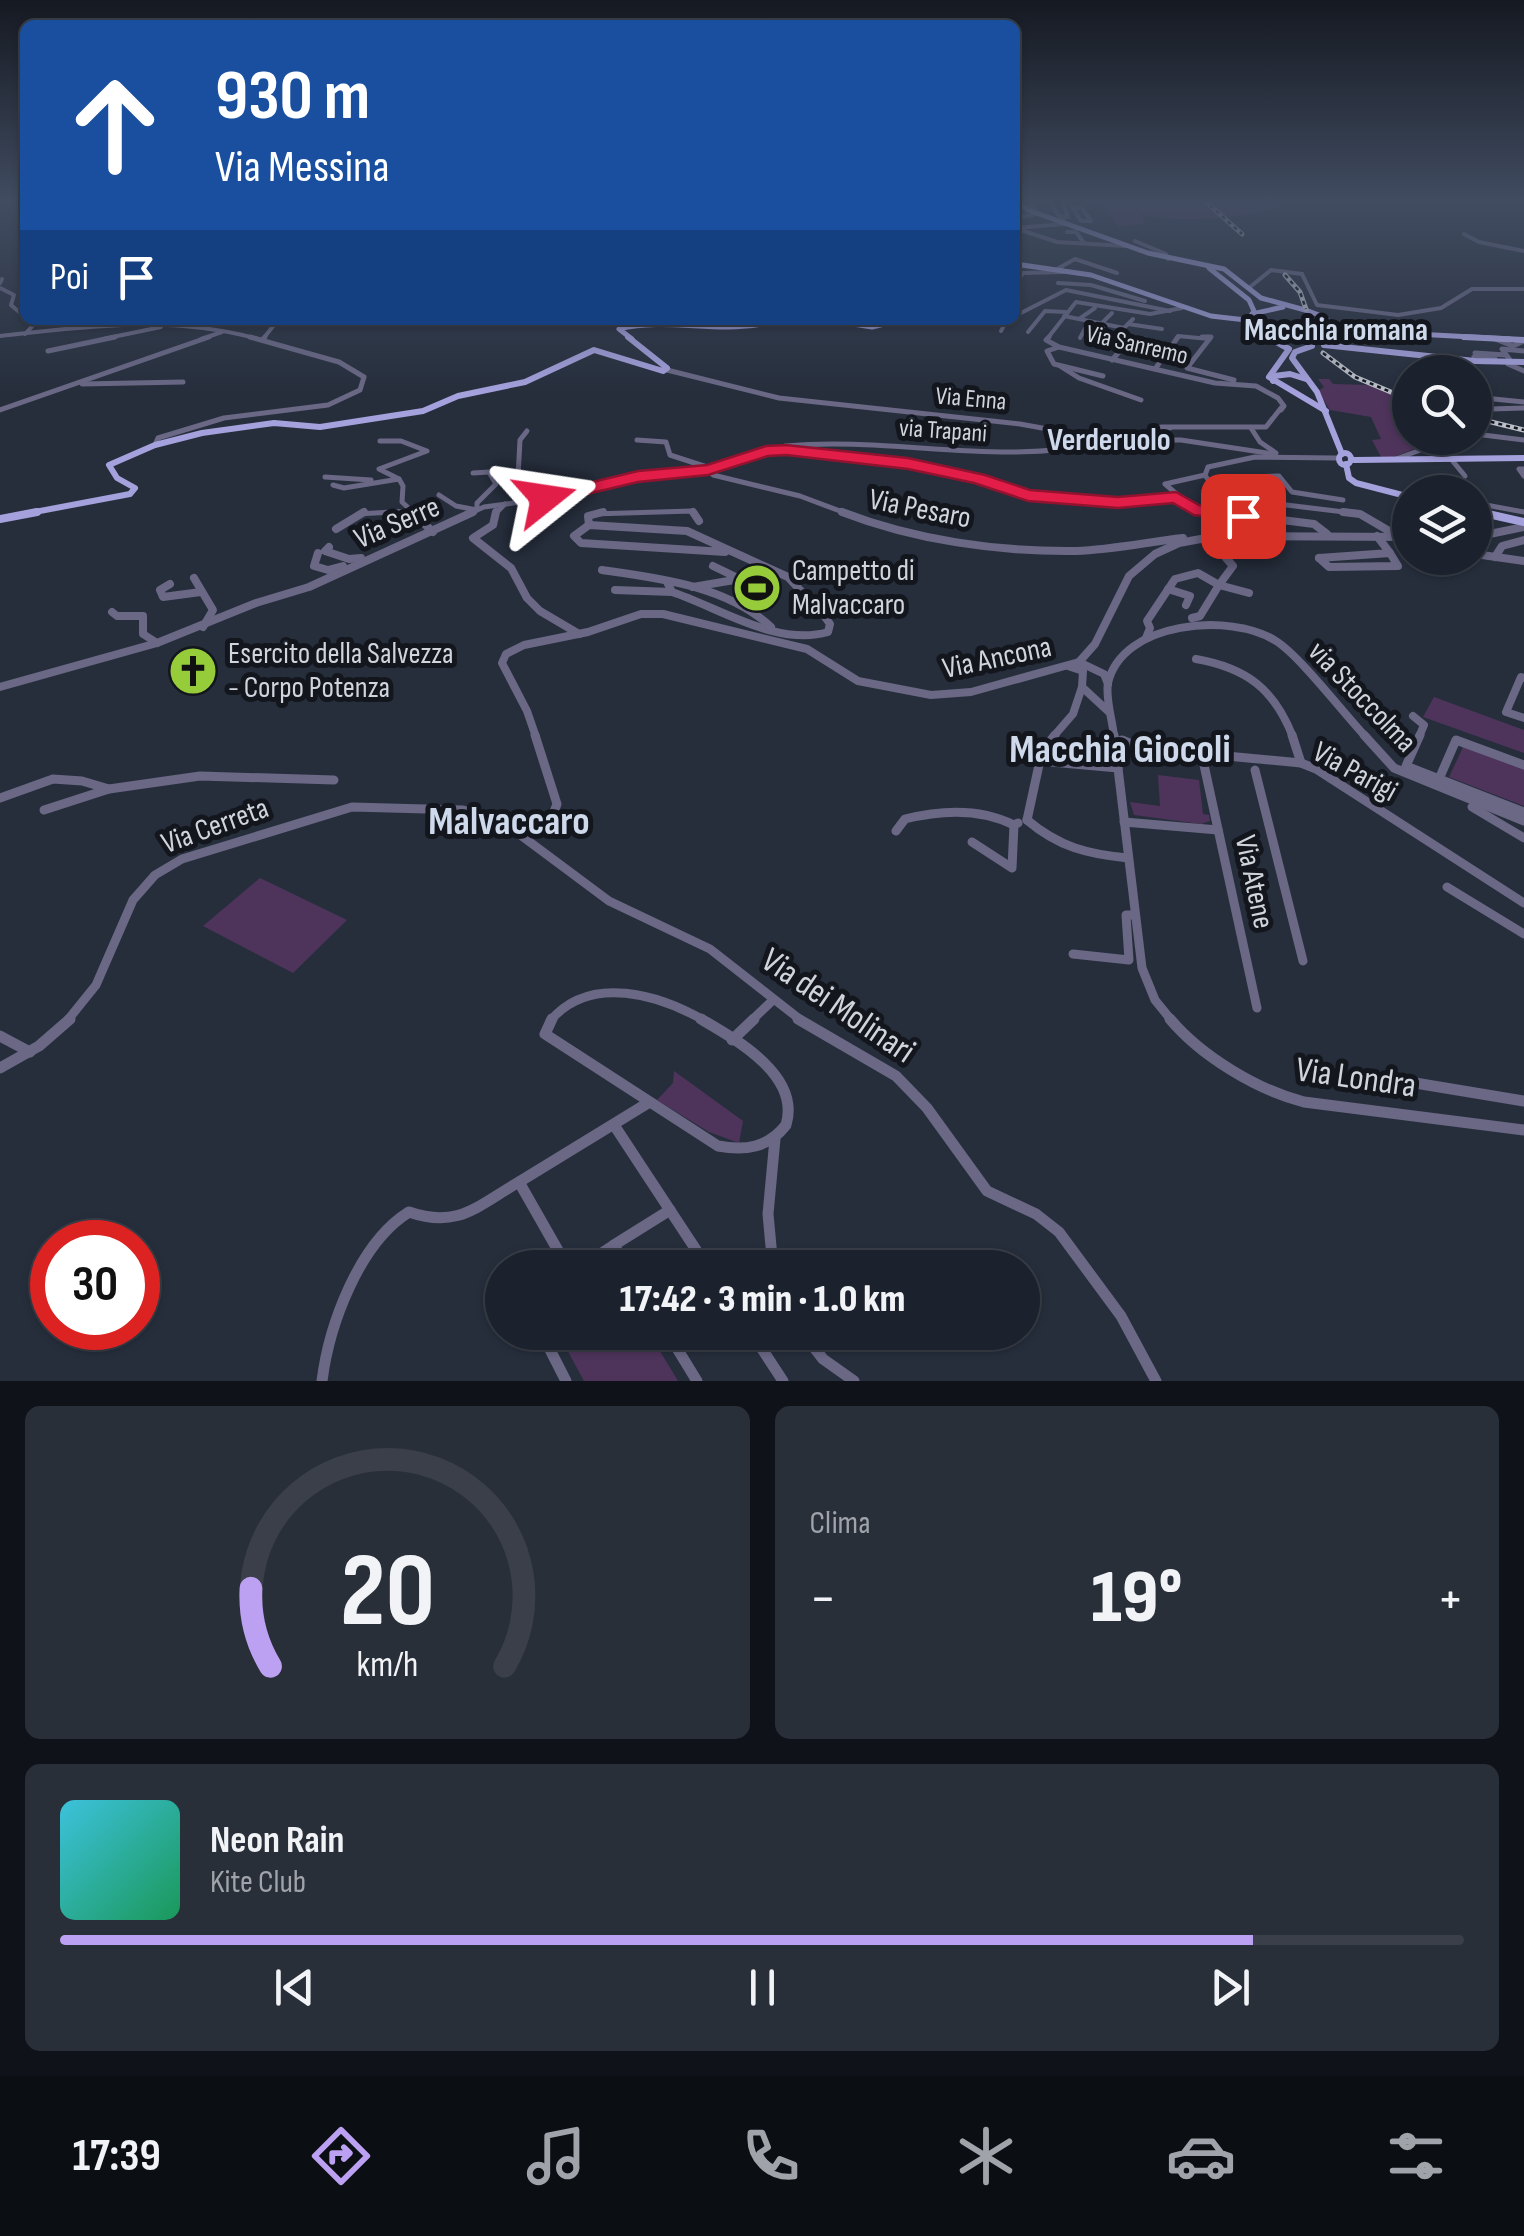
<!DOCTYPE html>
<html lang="it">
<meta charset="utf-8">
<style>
:root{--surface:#1c222d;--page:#292f39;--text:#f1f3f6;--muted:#a0a4aa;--line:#3a3f49;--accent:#bca0f2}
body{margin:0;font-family:"Sofia Sans Condensed",sans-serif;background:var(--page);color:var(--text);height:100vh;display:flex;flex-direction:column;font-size:38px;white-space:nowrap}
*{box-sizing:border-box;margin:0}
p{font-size:32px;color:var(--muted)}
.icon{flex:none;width:55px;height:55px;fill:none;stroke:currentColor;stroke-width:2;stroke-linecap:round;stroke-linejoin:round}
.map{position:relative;height:1381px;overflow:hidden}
.panel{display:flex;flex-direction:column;gap:25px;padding:25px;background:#0f1319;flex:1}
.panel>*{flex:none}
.guide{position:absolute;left:20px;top:20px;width:1000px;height:305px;border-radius:15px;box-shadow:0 2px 8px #0004,0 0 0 2px var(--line);background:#1a4fa0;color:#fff;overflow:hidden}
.fabs{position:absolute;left:1392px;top:355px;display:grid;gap:20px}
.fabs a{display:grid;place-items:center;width:100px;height:100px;border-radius:50%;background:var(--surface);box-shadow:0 2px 8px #0004,0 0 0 2px var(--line);font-size:50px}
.speed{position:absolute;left:30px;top:1220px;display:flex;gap:20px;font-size:50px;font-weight:700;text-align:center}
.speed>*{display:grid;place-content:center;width:130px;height:130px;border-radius:50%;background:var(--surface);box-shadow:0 2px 8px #0004,0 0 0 2px var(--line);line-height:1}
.speed .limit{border:15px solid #d22;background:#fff;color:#111}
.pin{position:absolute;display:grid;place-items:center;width:85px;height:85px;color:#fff;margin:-42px;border-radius:20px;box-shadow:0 5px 15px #0006}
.me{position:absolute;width:110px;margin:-55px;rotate:75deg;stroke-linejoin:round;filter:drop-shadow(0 0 8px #0008)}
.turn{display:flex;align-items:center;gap:35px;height:210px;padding:0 30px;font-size:45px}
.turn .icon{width:130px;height:130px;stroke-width:2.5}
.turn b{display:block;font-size:70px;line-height:85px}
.then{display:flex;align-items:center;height:95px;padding:0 30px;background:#0003;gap:20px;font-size:38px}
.big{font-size:75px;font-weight:800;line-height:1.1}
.panel .widget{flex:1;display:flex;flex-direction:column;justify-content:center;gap:15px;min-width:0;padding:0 35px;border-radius:15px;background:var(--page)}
.panel .dial{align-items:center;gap:0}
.dial svg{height:260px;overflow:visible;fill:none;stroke:var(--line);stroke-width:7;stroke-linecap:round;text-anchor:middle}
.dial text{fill:var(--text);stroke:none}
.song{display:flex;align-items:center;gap:30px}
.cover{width:120px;height:120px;border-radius:15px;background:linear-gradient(135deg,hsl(190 70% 55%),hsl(150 70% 35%))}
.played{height:10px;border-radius:5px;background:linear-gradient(90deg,var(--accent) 85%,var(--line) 85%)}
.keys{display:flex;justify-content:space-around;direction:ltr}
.heat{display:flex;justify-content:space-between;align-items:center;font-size:55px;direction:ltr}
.panel .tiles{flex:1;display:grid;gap:25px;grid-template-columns:1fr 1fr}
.widget:last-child{grid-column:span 2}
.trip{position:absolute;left:485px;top:1250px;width:555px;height:100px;border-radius:50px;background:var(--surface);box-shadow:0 2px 8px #0004,0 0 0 2px var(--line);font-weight:800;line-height:100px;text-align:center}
.dock{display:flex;height:160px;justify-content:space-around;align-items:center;background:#0b0e12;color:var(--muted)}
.dock .icon{width:70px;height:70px}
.dock .active{color:var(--accent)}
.dock b{font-size:45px;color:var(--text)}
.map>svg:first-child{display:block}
.green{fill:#4e345b}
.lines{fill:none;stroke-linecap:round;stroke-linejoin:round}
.minor-far4{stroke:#6a6885;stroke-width:4}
.minor-far3{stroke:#6a6885;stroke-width:5}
.minor-far2{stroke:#6a6885;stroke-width:8}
.minor-far1{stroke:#6a6885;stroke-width:9}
.minor{stroke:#6a6885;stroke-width:11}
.major-far2{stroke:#a5a1dd;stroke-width:5}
.major-far1{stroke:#a5a1dd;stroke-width:6}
.major{stroke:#a5a1dd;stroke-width:8}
.rail-casing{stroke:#bbc0ca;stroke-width:5}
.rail{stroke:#13161c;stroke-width:2.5;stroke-dasharray:4;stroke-linecap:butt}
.route{fill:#e11d48;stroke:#92132f;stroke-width:2.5}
.labels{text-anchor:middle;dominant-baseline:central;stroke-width:10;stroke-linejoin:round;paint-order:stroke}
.far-street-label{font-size:25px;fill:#cfd4dd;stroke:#13161c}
.street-label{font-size:30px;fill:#cfd4dd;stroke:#13161c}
.poi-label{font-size:30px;fill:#cfd4dd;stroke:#13161c;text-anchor:start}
.far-district-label{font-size:32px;font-weight:bold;fill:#ced9eb;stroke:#13161c}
.near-street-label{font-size:35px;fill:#cfd4dd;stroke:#13161c}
.district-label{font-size:40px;font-weight:bold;fill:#ced9eb;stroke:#13161c}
</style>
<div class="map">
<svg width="1524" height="1381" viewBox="0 0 1524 1381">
<rect width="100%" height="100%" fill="#262e3c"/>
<!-- green -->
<g class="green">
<path d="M1065,200H1275L1286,206C1242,217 1186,225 1141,214L1145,223L1118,227L1106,208Z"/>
<polygon points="1318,379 1329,379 1333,384 1369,385 1410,402 1410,438 1430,438 1431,442 1394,457 1381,457 1372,440 1381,439 1371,417 1330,410 1318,391 1324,387"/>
<polygon points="1434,697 1524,730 1524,753 1423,717"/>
<polygon points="1464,745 1524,767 1524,806 1449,777"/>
<polygon points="1158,775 1199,780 1203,814 1209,815 1210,821 1201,824 1134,815 1130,802 1160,806"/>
<polygon points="260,878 347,920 293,973 203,926"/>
<polygon points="674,1071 743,1121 739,1143 709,1132 657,1100 673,1083"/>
<polygon points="558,1333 649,1333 678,1381 584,1381"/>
</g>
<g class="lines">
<!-- minor-far4 -->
<g class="minor-far4">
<polyline points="1049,200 1059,216 1068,217 1063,203"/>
<polyline points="1283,200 1328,200"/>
<polyline points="1070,203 1072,207"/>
<polygon points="1072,207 1082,208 1091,221 1081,221"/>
<polyline points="1015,218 1037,214 1029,200"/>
<polyline points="1015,228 1057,242 1126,246"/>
<polyline points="1017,228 1064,224 1063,217"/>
<polyline points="1067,232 1076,232 1084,243"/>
<polyline points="1464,234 1479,242 1524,251"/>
<polyline points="1135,241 1166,254 1168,259"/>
<polyline points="1057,269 1075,259 1117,273"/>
<polyline points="1302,274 1317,305 1398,315 1441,308 1472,289 1524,289"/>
<polyline points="0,283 2,279"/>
<polyline points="1058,283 1091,285 1145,301"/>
<polyline points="1015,285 1023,273 1065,272 1062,270"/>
<polyline points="1250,287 1271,270 1302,274"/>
<polyline points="0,288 14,295 11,305 25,317"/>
<polyline points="1015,316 1066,290 1170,311"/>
<polyline points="1064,316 1124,328 1133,319"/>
<polyline points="1079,319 1095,308"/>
<polyline points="247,322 274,321"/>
<polyline points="1101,324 1112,313"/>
<polyline points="1128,324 1162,329"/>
<polyline points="1001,331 1007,320"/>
<polyline points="1028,332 1045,311 1066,312"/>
<polyline points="25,334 38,320"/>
<path d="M0,336C87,326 172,315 258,339"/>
<polyline points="1080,338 1089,321"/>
<polyline points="103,339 161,327"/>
<polyline points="201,339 222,332"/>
<polyline points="263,339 274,325 308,320"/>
<polyline points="1047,339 1076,302 1150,314 1182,308"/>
<polyline points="1176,339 1178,336 1209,339"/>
</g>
<!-- minor-far3 -->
<g class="minor-far3">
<polyline points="1049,337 1046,340 1059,347 1215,383 1256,386 1278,398 1284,406 1281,410"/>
<polyline points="1202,337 1211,337 1187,368 1234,380"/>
<polyline points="1495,339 1513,346 1524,341"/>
<polyline points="262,340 265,337"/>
<polyline points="1059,347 1047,351 1054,364 1103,376"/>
<polyline points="48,351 115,337"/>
<polyline points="1475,353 1506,355"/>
<polyline points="1112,360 1126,344 1137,346 1144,339"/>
<polyline points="1510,360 1502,349 1524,351"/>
<polyline points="1475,361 1474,357 1495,359"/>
<polyline points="1508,364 1524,371"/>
<polyline points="1060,366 1079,378 1141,400"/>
<polyline points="1155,369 1178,337"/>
<polyline points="667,370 779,398 1020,424 1108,440 1181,440 1274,454"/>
<polyline points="82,384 183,382"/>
<polyline points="1475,406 1491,409 1484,398 1524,402"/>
<polyline points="1491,409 1524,408"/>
<polyline points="0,410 209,337"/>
<polyline points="1170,428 1161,427 1266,427 1281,408"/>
<polyline points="1251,428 1260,442 1276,453"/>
<polyline points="527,431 520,440 518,477 537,482 530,501"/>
<polyline points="1475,434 1524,440"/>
<polyline points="1444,438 1437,442 1465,476"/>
<polyline points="637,440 666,442 670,455 707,467 713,475 800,496 848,514"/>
<polyline points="380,441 401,441 427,451 379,469 399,479"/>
<polyline points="155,445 158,438 224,418 328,405 360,390 364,377 339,362 250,337"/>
<path d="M785,446C892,436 998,467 1104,442"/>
<polyline points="1396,459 1434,445 1435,438"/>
<polyline points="1524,469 1519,469 1524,476"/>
<polyline points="1205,475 1219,497 1361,514"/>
<polyline points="325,477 371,480"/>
<polyline points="1218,478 1279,476 1292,492 1343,500"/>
<polyline points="1234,479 1243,493"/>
<polyline points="1256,479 1267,493"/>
<polyline points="333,485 344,488 399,479 403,486 402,502 415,514"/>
<polyline points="439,495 456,506 477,510 477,503 496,484 489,472 473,473"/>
<polyline points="1475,503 1524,512"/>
<polyline points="358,514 409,511"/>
<polyline points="468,514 484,507 545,499 638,477 709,470 766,451 908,464 979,479 1028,495 1118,503 1177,497"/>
<polyline points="495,514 505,504"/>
<polyline points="592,514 692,511 694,514"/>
<polyline points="1238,514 1194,509 1165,484 1205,475 1208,467 1255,457 1336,458"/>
</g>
<!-- minor-far2 -->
<g class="minor-far2">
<polyline points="412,512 433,532"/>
<polyline points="496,512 493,525 473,538 511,568 527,598 540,611 579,634"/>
<polyline points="693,512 699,521"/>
<path d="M842,512C914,540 998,552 1076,551C1111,550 1148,542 1183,538"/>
<polyline points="1218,512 1314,524 1327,534"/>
<polyline points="1343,512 1360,514 1396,535"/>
<polyline points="589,525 588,516 603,512"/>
<polyline points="336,529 364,512"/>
<polyline points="1475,537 1524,527"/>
<polyline points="329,547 325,551 349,559 361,558"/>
<polyline points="318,553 314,566 328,570 343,566"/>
<polyline points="1475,554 1524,561"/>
<polyline points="1495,557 1502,546 1524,540"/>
<polyline points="1226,558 1233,566 1219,585 1249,593"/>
<polyline points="1319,558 1329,567 1398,566 1390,553"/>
<polyline points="1319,558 1390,553 1377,536"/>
<path d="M602,570C659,578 727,586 771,627"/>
<polyline points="194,578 213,610 203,627"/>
<path d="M667,582L672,592C720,608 777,647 828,632L830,624L825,617L788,577L687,531L589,525L574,536L581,543L725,552"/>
<polyline points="170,584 160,590 163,597 201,592"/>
<polyline points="693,587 740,579 713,566"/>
<polyline points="1168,589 1190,596 1186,605"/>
<polyline points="615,590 672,592"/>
<polyline points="112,612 117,616 143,616 143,634 157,643"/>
<polyline points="1146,638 1150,628 1147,621 1175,579 1198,573 1219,585 1200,616 1192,618"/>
<path d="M1196,659C1247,668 1274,689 1293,737"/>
<polyline points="1079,662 1104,674 1108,684"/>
<polyline points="1068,666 1083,671 1082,687 1109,712"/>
<polyline points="1524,678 1521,677 1506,712 1524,718"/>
<polyline points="0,687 157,643 256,603 309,587 473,512"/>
<polyline points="1413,716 1424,725 1419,737"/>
<polyline points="536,737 527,711 502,663 506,654 524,645 588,632 641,614 663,614 807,649 858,681 931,695 971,692 1079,662 1095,644 1129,576 1155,554 1179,543 1217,536 1410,537"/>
<polyline points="1053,737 1073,714 1082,687"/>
<path d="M1114,737C1113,722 1105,698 1108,683C1122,621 1231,612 1276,641C1300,656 1344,714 1366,737"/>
</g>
<!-- minor-far1 -->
<g class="minor-far1">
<polyline points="1114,735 1142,968 1155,1000 1172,1021"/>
<polyline points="1292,735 1301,763"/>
<polyline points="1364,735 1394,768 1524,821"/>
<polyline points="1420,735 1406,766 1524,812"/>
<polyline points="1113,743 1122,740 1141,748 1301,763 1316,769 1524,903"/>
<polyline points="1021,748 1042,751"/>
<polyline points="1040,761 1118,768"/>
<polyline points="1204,765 1257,1008"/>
<polyline points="1255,770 1303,961"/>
<polyline points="1439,779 1456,740 1524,765"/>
<polyline points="0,798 53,779 82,781 109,789 200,776 334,780"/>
<polyline points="1472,807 1524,838"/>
<polyline points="44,810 109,789"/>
<polyline points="1027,820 1042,751 1055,735"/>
<path d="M1027,820C1059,847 1087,854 1128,858"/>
<polyline points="1124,822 1218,830"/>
<polyline points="511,828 609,901 710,949 802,1021"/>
<path d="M896,831L905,819C941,810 980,808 1014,825"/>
<polyline points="972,842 1012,868 1014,825 1018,823"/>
<polyline points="1447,887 1524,934"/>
<polyline points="1073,954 1129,960 1126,915 1135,915"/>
<polyline points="67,1021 96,985 133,900 155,875 182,859 352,807 463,810 529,829 550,822 557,804 535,735"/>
<path d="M550,1021C590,973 660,995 705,1021"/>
<polyline points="751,1021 773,1000"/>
</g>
<!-- minor -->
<g class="minor">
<path d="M552,1019L545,1034L718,1146C745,1151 768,1148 786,1125C801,1076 737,1040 701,1019"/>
<polyline points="798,1019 896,1076 927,1108 987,1191 1036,1214 1059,1232 1121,1316 1156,1381"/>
<path d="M1170,1019C1201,1056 1257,1090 1304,1102L1524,1130"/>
<polyline points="0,1036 30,1052"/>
<polyline points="732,1040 754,1019"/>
<polyline points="0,1068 39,1046 70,1019"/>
<polyline points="1361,1074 1524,1101"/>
<polyline points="614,1125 708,1268"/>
<polyline points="614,1245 670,1210"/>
<polyline points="568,1268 519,1182 648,1103"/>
<polyline points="579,1268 614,1245 628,1268"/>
<polyline points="773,1268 768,1214 775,1139"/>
<polyline points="541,1332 566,1381"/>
<polyline points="667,1332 697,1381"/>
<polyline points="751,1332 783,1381"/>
<polyline points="802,1332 823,1359 854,1381"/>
<path d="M322,1381C329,1325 359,1243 409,1212C458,1229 477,1206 519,1182"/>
</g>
<!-- major-far2 -->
<g class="major-far2">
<polyline points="1016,200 1028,210 1148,253 1224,269 1261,298 1305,310"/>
<polyline points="1015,264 1091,275 1211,316 1333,330"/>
<polyline points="1209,268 1249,300 1254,311 1251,316"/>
<polyline points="1303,309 1324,317 1337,329"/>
<polyline points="1252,314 1283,307"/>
<polyline points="828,320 872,327 901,320"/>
<polyline points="1288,329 1309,339"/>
<polyline points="1340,330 1510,339"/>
<polyline points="1261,333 1272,339"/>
<path d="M632,339L619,329C672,316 725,337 778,320"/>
</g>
<!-- major-far1 -->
<g class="major-far1">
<polyline points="1267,337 1289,349 1269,377 1326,411"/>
<polyline points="1303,337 1329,342"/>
<polyline points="1464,337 1524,340"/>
<polyline points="1324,345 1475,361 1524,362"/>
<polyline points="1312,346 1295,352 1292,358 1317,392 1342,454"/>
<polyline points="1273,381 1274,376 1290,374 1306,379"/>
<circle cx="1345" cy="459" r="6"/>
<polyline points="1354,460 1524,458"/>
<polyline points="1346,464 1349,478 1356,483 1410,497"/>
<polyline points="1475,511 1490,514"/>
<polyline points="24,514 130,494 135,488 117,478 109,465 155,445 202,433 274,423 320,427 423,411 458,396 525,382 594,350 663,371 667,368 628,337"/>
</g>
<!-- major -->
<g class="major">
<polyline points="1479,512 1524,522"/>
<polyline points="0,519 37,512"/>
</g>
<!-- rail casing -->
<g class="rail-casing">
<g id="rail">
<polyline points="1204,200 1242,234"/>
<polyline points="1285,275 1300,292 1306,309"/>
<polyline points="1323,353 1355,377 1410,400"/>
<polyline points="1475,418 1524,430"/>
</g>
</g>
<!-- rail -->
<use href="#rail" class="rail"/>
</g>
<!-- sky -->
<linearGradient id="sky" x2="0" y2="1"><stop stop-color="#151921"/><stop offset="0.51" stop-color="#414c61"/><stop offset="1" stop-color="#414c61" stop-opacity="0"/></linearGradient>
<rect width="1524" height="394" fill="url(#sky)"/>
<!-- route -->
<polygon class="route" points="786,445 908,458 985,475 1030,490 1118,497 1176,492 1199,505 1243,510 1252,516 1243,521 1194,515 1173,503 1118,508 1028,501 974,483 908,469 786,455 768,456 708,475 638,482 545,504 536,498 538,495 638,471 707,465 766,446"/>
<!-- icons -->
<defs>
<g id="stadium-disc" transform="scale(2.5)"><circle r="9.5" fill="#96cc3a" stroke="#13161c"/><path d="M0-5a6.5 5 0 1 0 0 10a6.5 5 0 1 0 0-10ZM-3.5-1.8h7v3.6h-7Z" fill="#111"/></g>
<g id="church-disc" transform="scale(2.5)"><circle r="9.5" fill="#96cc3a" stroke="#13161c"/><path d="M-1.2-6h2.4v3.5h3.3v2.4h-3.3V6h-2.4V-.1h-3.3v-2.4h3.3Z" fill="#111"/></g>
</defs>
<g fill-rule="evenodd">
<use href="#stadium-disc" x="757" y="588"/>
<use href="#church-disc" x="193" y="671"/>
</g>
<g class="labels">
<!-- far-street labels -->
<g class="far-street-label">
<text transform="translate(1137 345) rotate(13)">Via Sanremo</text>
<text transform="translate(971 399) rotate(5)">Via Enna</text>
<text transform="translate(943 431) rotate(4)">via Trapani</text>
</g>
<!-- street labels -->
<g class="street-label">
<text transform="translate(920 509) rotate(11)">Via Pesaro</text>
<text transform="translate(397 523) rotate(-23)">Via Serre</text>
<text transform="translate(997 658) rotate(-12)">Via Ancona</text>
<text transform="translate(1362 697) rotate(46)">via Stoccolma</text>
<text transform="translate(1355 772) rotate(29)">Via Parigi</text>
<text transform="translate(215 826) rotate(-20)">Via Cerreta</text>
<text transform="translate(1254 882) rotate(78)">Via Atene</text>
</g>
<!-- poi labels -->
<g class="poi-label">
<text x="792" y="571">Campetto di<tspan x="792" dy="34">Malvaccaro</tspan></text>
<text x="228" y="654">Esercito della Salvezza<tspan x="228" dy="34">- Corpo Potenza</tspan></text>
</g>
<!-- far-district labels -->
<g class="far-district-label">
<text x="1336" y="330">Macchia romana</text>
<text x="1109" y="440">Verderuolo</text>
</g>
<!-- near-street labels -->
<g class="near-street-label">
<text transform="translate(838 1006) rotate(34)">Via dei Molinari</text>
<text transform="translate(1356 1078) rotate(8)">Via Londra</text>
</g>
<!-- district labels -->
<g class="district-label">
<text x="1120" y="750">Macchia Giocoli</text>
<text x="509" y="822">Malvaccaro</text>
</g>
</g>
</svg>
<div class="fabs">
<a><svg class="icon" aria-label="search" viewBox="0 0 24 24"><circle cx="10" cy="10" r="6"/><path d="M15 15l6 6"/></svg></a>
<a><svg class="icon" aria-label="layers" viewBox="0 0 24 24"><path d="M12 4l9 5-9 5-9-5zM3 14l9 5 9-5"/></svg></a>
</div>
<div class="speed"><div class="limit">30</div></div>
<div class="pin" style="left:1243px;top:516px;background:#d93025"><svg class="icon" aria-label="arrive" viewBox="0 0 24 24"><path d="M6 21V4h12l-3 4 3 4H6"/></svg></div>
<svg class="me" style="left:545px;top:498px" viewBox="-20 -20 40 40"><path d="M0-17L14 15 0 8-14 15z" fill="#e11d48" stroke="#fff" stroke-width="4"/></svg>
<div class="trip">17:42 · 3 min · 1.0 km</div>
<div class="guide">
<div class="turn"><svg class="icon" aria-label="ahead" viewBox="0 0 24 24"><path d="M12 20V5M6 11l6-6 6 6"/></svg><div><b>930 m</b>Via Messina</div></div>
<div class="then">Poi<svg class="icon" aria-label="arrive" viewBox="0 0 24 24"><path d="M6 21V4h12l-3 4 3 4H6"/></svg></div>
</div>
</div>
<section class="panel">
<div class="tiles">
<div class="widget dial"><svg viewBox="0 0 100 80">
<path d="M14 69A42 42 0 1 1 86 69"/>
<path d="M14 69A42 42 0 0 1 8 45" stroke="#bca0f2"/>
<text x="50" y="56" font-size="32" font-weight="700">20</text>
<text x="50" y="72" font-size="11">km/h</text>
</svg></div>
<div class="widget"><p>Clima</p>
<div class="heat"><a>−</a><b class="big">19°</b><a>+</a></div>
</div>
<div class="widget">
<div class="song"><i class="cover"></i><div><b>Neon Rain</b><p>Kite Club</p></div></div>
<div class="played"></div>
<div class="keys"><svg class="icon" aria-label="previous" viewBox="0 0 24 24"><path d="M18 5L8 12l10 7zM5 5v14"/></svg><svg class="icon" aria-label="pause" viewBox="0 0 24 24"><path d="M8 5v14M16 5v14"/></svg><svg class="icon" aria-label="next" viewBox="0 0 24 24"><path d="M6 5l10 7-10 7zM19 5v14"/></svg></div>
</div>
</div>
</section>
<nav class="dock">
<b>17:39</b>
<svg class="icon active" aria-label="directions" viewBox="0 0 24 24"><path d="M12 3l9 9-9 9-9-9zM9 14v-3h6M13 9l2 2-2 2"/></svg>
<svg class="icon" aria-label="music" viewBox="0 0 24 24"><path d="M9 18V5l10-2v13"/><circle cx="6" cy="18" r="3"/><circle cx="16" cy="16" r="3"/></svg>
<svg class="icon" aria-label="phone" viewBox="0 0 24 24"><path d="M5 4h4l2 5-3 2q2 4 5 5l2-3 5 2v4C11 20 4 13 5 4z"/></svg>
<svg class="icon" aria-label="climate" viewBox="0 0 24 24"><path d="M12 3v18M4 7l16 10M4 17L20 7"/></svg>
<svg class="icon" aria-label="car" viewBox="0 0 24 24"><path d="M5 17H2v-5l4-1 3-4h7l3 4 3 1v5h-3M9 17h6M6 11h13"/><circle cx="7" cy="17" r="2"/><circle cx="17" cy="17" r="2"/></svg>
<svg class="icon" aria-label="filters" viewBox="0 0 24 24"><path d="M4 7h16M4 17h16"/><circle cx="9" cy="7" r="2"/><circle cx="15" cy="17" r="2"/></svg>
</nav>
